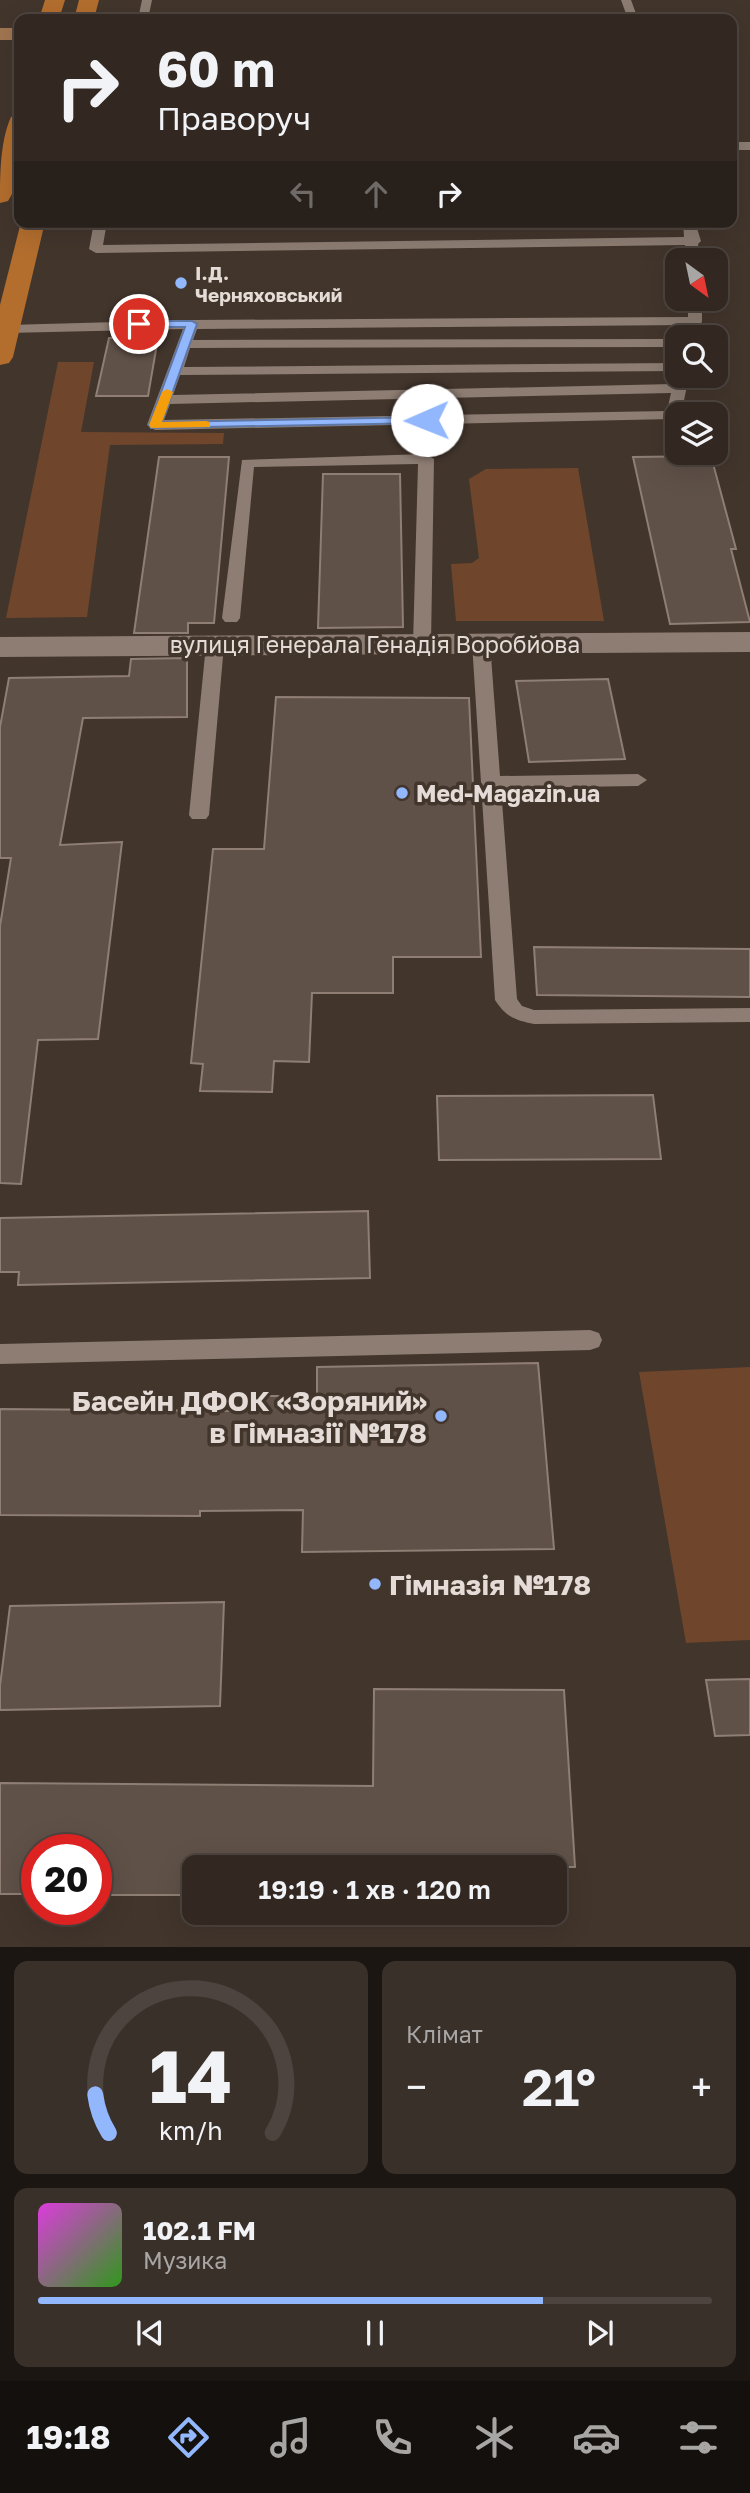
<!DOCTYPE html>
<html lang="uk">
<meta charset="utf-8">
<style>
:root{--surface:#322821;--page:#3a302a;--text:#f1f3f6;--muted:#a8a6a5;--line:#4d443f;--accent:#92b7fd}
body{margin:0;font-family:"Golos Text",sans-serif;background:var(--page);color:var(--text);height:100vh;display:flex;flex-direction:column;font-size:26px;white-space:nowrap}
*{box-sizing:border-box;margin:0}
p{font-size:23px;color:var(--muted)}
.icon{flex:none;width:38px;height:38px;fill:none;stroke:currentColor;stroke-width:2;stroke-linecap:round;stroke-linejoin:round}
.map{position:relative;height:1947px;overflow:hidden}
.side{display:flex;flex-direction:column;gap:14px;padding:14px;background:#1c1612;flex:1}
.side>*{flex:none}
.hud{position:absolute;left:14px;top:14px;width:723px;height:214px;border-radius:14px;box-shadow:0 7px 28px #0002,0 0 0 2px var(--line);background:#322821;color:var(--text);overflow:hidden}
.needle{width:46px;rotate:147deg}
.buttons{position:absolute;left:665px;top:248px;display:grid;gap:14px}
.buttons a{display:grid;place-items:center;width:63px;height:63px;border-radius:14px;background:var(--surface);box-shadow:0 7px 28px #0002,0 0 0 2px var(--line);font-size:35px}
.speed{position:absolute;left:21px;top:1834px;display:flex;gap:14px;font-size:35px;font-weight:700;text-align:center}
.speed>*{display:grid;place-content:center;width:91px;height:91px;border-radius:50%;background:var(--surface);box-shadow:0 7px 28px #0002,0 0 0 2px var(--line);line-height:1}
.speed .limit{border:10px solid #d22;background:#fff;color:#111}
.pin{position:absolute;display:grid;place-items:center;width:60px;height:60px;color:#fff;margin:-30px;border:4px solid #fff;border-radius:50%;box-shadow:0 2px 7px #0007}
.me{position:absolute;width:77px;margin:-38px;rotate:269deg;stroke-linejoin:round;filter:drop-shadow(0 0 5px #0008)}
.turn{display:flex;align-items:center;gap:24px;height:147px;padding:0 28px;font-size:32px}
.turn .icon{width:91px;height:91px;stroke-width:2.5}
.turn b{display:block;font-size:49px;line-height:60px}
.lanes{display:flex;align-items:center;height:66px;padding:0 28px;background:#0003;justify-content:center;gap:35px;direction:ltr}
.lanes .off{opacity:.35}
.big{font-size:52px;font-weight:600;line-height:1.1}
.side .tile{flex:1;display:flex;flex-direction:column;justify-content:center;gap:10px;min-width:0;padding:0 24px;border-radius:14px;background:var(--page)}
.side .dial{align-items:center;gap:0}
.dial svg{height:182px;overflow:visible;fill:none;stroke:var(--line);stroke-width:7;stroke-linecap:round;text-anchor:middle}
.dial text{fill:var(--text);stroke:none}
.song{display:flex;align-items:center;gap:21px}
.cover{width:84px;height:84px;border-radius:10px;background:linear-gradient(135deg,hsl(300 70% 55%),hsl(110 70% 35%))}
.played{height:7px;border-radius:4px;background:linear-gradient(90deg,var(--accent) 75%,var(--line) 75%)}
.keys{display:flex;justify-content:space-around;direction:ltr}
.heat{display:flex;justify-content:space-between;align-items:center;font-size:38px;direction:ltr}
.side .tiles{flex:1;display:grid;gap:14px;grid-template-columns:1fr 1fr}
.tile:last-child{grid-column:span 2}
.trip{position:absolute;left:182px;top:1855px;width:385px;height:70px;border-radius:14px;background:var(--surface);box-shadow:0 7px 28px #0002,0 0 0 2px var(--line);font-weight:600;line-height:70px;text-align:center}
.menu{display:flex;height:112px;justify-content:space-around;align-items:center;background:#14100d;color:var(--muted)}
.menu .icon{width:49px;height:49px}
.menu .selected{color:var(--accent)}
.menu b{font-size:32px;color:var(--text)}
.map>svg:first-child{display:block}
.green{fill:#6f462c}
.building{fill:#5f5148;stroke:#8e7e74;stroke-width:2}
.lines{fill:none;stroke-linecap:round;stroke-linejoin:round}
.service{fill:#8d7d73;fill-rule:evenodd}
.minor{fill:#8d7d73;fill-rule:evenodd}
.secondary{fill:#a07650;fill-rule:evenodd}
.primary{fill:#b36e2e;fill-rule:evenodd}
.route{fill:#92b7fd;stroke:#5f77a4;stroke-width:2}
.slow{fill:#f59e0b}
.poi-dot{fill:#92b7fd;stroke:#42352c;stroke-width:2.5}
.labels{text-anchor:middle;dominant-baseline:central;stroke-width:7;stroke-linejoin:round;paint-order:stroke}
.far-poi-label{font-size:19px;font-weight:bold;fill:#e5dcd7;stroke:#42352c;text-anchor:start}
.street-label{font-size:23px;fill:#e5dcd7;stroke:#42352c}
.poi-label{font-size:23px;font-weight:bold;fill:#e5dcd7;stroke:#42352c;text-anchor:start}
.near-poi-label{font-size:28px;font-weight:bold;fill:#e5dcd7;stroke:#42352c;text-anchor:end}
</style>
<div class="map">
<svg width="750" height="1947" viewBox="0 0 750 1947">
<rect width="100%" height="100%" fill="#42352c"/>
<!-- green -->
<g class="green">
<polygon points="58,362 94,362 81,432 224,433 223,444 110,445 87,617 6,618"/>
<polygon points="578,468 604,621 456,621 451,564 472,563 479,558 469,479 486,469"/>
<polygon points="750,1367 750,1640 686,1643 639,1372"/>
</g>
<!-- building -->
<g class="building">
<polygon points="109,338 158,338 148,396 96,396"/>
<polygon points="711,456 736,549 731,549 750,622 670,624 633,457"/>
<polygon points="159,457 229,457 214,623 188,623 188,633 134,633"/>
<polygon points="323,474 400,474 403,627 318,628"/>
<polygon points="187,658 187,717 83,718 60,845 122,842 98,1039 38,1040 21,1184 0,1183 0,926 11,858 0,858 0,727 9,678 129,676 131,659"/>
<polygon points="608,679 625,759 529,762 516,681"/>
<polygon points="276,697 469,698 481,957 393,957 393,993 312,993 309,1062 274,1061 272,1092 200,1091 203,1064 191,1063 213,849 264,849"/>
<polygon points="534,947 750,949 750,997 537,995"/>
<polygon points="653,1095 661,1159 439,1160 437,1096"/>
<polygon points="368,1211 370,1278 18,1285 19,1272 0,1272 0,1218"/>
<polygon points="538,1363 554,1549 302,1552 303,1510 200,1511 200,1516 0,1515 0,1409 243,1411 243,1396 317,1396 317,1367"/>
<polygon points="224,1602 220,1706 0,1710 0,1686 10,1606"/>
<polygon points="750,1679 750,1735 715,1736 706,1680"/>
<polygon points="374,1689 564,1690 575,1867 194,1867 194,1895 96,1895 96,1850 37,1850 37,1894 0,1894 0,1783 373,1786"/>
</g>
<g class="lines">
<!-- service -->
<g class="service">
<polygon points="142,0 152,0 148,19 138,19"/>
<polygon points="621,0 631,0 638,19 628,19"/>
<rect x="732" y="142" width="18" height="8"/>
<polygon points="94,222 107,222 103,245 684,237 683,222 695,222 701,241 698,244 701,261 687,261 685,245 96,253 89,249"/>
<path d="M688,299H702V321L698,338H684L687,325L197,329L193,340L677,339V347L190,348L184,367L677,363V371L180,375L173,395L673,384L677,373V376H689L681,415L673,419L155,430L147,425L183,329L7,333L0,329L7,325L192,320L688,317ZM671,393L667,411L164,420L170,404Z"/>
<polygon points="426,454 434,459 431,644 428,648 422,649 413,644 418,464 254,467 240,618 237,622 225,622 222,618 242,460"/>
<path d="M481,638L490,643L500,776L638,774L647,780L638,786L501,788L517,999L522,1006L534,1010L750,1008V1022L534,1024C515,1020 506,1017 495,1000L472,643Z"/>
<polygon points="215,640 224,645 209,815 206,819 192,819 189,815 206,645"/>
<polygon points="590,1330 599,1333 602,1340 599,1347 590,1350 0,1364 0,1344"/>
</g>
<!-- minor -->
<polygon class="minor" points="750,632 750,652 0,657 0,637"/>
<!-- secondary -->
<rect class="secondary" x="0" y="28" width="19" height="12"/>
<!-- primary -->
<g class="primary">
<polygon points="45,0 65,0 59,19 39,19"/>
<polygon points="79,0 99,0 94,19 74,19"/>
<path d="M19,115C20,141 24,178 8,201L0,203C0,176 0,141 11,117Z"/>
<polygon points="21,222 45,222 13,357 9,363 0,365 0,305"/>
</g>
</g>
<!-- route -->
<polygon class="route" points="139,321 192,321 197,324 162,422 427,417 433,420 427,423 151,428 149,425 185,327 136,327 134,324"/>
<!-- slow -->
<polygon class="slow" points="167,389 173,392 162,422 206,421 210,422 210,427 151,428 149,425 162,392"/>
<!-- markers -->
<g class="poi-dot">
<circle cx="181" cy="283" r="7"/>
<circle cx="402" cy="793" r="7"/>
<circle cx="441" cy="1416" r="7"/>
<circle cx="375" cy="1584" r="7"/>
</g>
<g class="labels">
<!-- far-poi labels -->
<g class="far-poi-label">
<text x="195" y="272">І.Д.<tspan x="195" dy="22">Черняховський</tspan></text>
</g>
<!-- street labels -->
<g class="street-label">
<text x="375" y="644">вулиця Генерала Генадія Воробйова</text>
</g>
<!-- poi labels -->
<g class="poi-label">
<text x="416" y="793">Med-Magazin.ua</text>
</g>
<!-- near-poi labels -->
<g class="near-poi-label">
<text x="427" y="1400">Басейн ДФОК «Зоряний»<tspan x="427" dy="32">в Гімназії №178</tspan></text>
<text x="389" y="1584" text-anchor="start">Гімназія №178</text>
</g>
</g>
</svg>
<div class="buttons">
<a><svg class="needle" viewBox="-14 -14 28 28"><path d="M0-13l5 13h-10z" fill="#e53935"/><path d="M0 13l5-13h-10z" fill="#a8a6a5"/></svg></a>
<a><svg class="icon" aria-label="search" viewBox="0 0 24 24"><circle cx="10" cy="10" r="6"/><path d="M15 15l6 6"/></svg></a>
<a><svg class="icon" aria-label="layers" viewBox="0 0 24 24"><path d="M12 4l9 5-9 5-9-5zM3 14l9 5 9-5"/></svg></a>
</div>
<div class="speed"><div class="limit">20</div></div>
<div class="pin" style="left:139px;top:324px;background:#d93025"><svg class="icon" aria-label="arrive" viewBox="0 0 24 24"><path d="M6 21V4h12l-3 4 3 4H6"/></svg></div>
<svg class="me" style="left:427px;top:420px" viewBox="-20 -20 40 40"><circle r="19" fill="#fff"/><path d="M0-13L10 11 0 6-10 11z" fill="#92b7fd"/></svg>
<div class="trip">19:19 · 1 хв · 120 m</div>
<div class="hud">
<div class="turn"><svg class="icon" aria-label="right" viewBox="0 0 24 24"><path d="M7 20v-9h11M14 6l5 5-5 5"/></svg><div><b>60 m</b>Праворуч</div></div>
<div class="lanes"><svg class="icon off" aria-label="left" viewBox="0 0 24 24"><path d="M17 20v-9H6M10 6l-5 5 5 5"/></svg><svg class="icon off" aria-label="ahead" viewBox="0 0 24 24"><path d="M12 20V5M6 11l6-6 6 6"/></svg><svg class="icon" aria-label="right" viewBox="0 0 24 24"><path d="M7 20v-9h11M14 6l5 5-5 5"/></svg></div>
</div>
</div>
<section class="side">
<div class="tiles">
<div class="tile dial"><svg viewBox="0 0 100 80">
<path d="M14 69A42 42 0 1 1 86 69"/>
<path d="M14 69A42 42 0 0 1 8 52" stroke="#92b7fd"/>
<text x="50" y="56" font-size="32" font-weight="700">14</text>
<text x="50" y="72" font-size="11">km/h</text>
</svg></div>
<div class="tile"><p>Клімат</p>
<div class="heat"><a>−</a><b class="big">21°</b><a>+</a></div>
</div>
<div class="tile">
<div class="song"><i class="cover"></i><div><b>102.1 FM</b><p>Музика</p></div></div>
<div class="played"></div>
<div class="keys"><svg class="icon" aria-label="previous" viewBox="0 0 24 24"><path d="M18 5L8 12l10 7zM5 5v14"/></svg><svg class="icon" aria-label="pause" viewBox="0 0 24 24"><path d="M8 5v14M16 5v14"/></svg><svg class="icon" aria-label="next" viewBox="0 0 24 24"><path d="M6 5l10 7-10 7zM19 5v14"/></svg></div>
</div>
</div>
</section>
<nav class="menu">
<b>19:18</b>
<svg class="icon selected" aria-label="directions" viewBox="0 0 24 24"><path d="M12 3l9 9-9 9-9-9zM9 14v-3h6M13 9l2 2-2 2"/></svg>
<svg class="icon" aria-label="music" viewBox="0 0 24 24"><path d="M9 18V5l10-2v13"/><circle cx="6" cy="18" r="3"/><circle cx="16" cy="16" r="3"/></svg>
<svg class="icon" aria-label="phone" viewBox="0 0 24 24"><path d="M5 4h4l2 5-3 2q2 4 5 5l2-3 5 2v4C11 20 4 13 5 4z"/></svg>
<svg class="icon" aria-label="climate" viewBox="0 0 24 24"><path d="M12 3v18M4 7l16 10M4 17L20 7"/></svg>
<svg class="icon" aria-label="car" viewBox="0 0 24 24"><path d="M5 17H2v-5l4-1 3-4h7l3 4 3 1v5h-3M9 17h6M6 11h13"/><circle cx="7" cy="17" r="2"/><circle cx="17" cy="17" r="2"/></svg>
<svg class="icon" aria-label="filters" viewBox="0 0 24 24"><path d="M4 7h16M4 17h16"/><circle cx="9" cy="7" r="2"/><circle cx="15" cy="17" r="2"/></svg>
</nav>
